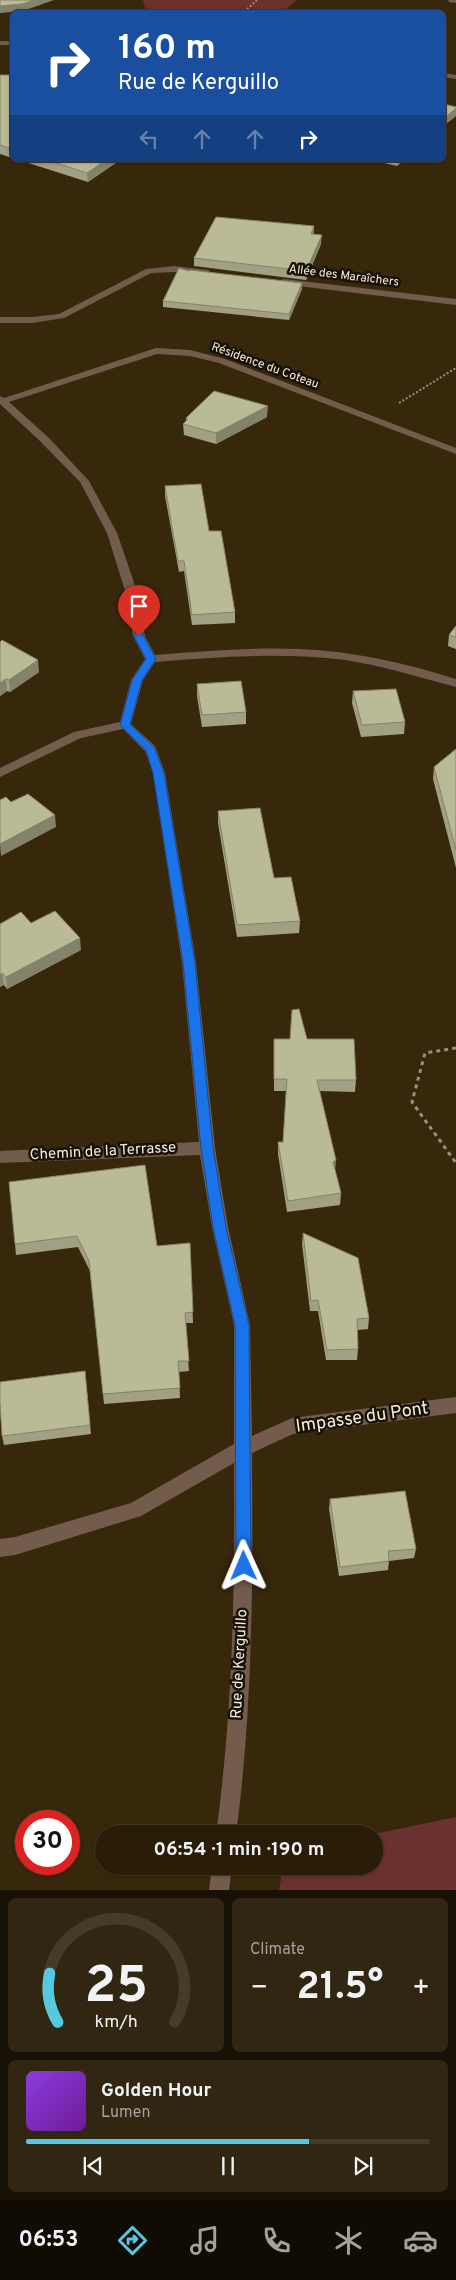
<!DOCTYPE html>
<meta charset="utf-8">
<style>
:root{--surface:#291d08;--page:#312612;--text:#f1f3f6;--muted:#a5a29c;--line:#453b29;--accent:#56c9e0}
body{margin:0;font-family:Overpass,sans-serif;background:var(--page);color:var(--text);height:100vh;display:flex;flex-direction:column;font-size:19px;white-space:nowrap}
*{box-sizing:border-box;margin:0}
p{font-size:16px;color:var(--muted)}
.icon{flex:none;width:28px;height:28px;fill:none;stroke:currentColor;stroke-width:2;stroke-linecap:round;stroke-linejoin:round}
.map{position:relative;height:1890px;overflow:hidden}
.drawer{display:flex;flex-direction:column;gap:8px;padding:8px;background:#171004;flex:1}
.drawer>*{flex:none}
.banner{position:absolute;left:10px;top:10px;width:436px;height:152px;border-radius:8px;box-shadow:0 1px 4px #0004,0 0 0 1px var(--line);background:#1a4fa0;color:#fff;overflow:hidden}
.speed{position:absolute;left:15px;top:1810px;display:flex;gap:10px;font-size:25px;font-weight:700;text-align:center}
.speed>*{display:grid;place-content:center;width:65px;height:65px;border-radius:50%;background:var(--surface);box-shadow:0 1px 4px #0004,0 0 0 1px var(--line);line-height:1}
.speed .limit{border:8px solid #d22;background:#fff;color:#111}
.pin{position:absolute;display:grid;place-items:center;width:42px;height:42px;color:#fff;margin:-51px -21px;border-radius:50% 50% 50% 0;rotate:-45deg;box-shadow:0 0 5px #0007}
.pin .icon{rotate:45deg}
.me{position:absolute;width:55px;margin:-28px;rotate:359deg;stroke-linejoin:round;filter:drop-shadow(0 0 4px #0008)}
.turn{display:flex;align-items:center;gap:18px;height:105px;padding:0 25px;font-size:22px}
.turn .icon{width:65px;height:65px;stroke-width:2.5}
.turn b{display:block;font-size:35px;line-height:42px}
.lanes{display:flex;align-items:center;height:48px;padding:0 25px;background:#0003;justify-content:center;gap:25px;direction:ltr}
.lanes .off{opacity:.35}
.big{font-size:38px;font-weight:700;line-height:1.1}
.drawer .widget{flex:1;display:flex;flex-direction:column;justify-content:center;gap:8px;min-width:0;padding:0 18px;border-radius:8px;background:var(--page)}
.drawer .dial{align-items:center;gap:0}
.dial svg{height:130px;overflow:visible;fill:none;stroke:var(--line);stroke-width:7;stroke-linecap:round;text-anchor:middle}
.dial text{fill:var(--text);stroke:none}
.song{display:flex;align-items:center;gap:15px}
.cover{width:60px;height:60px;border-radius:8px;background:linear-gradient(135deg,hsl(270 70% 55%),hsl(280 70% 35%))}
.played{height:5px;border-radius:2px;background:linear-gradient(90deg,var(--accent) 70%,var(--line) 70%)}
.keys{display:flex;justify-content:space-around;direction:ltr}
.heat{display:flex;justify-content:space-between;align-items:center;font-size:28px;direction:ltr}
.drawer .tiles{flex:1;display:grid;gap:8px;grid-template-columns:1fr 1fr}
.widget:last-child{grid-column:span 2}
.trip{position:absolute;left:95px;top:1825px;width:288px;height:50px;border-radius:25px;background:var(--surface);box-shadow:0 1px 4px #0004,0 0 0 1px var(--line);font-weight:700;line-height:50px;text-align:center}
.menu{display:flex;height:80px;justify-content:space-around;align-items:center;background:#100c03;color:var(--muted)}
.menu .icon{width:35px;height:35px}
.menu .on{color:var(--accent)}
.menu b{font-size:22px;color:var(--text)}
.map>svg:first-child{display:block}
.green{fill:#6a312e}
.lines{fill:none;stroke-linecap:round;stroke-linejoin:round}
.path-far1{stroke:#9c8f79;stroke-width:2;stroke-dasharray:2 2;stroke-linecap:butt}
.path{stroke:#9c8f79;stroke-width:3;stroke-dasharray:4 4;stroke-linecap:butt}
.minor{fill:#745c4d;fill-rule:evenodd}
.tertiary{fill:#745c4d;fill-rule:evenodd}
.wall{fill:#a1a082}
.shaded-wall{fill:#83826a}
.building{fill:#bbba97;stroke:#83826a}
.route{fill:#1a73e8;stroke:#114b97}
.labels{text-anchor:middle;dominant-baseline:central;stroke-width:5;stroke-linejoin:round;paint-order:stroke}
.far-street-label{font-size:12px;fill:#f6ecdc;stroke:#181106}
.street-label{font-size:15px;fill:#f6ecdc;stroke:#181106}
.near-street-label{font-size:18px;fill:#f6ecdc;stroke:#181106}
</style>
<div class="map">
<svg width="456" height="1890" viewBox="0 0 456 1890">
<rect width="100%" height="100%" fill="#37270b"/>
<!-- green -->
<g class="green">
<polygon points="143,0 297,0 283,12 146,12"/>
<polygon points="456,1817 456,1890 279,1890 283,1866 374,1866 374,1834"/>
</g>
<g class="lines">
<!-- path-far1 -->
<g class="path-far1">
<polyline points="244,12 257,0"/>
<polyline points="399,403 456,368"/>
</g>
<!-- path -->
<polyline class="path" points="456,1048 425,1053 412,1102 456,1163"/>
<!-- minor -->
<g class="minor">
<polygon points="448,0 456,0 456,3 449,2"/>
<polygon points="174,266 208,270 212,273 208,276 174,272 151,273 64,318 32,323 0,323 0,317 32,317 59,314 146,269"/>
<polygon points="284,279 456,299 456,305 281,284 281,280"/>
<path d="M156,348L190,350L225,359L456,448V454L219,363L190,356L157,354L9,402L48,437L89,481L117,533L138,594L145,636L155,655C203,651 251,647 299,649C353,651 405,663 456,679V687C419,677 383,666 345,660C281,652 218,657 155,662L143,680L131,724L155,746L165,773L196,963L215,1148L228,1227L250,1325L252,1436L292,1418L456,1397V1413L293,1434L252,1453C253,1580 253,1708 236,1834H216C233,1711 235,1587 234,1463L141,1516L15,1555L0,1557V1539L15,1537L131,1503L234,1444V1325L212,1227L200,1155L0,1163V1151L199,1142L182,963L153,773L145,751L123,729L81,738L0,777V768L74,732L120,722L131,680L145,659L133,636L126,594L107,533L80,482L40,441L0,404V396L4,398Z"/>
<polygon points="212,1866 232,1866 229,1890 209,1890"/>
</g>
<!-- tertiary -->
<g class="tertiary">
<rect x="0" y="41" width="12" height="4"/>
<polygon points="444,73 456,75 456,79 444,77"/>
</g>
</g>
<!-- wall -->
<g class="wall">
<polygon points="0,75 12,75 12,158 0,154"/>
<polygon points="19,160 120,160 88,182"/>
<polygon points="372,160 404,160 397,166"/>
<polygon points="321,244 306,280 194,266 194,258"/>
<polygon points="189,271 302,289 289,320 163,307 163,301"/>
<polygon points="267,417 216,444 184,435 183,424 186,421 186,418"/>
<polygon points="165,486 209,531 235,612 235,623 192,625 184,571 179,572 165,496"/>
<polygon points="456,626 456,649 448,646 449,635"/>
<polygon points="0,642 39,672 10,692 7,691 0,696"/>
<polygon points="197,684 246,712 246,724 202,727 197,696"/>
<polygon points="353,691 405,722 404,734 361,737 352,703"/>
<polygon points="456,749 456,868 433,779 434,767"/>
<polygon points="218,811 274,878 300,921 299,933 237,937 218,823"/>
<polygon points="31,923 81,950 7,989 4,985 0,987 0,924"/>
<polygon points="274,1039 307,1039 356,1080 355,1092 319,1091 335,1172 341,1193 340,1205 287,1212 278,1154 278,1142 283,1142 286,1091 274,1091"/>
<polygon points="9,1182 157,1246 190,1243 193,1323 185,1323 189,1371 179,1372 180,1398 104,1404 90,1271 78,1247 16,1255 15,1244"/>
<polygon points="303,1233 369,1318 368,1329 358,1330 358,1349 357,1360 326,1360 318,1311 310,1311 302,1244"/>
<polygon points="85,1371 91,1434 4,1445 2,1436"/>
<polygon points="330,1499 416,1549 414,1558 389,1561 388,1570 339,1576 329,1509"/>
</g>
<!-- shaded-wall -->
<g class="shaded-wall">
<polygon points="34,0 54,0 23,11 0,13 0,6"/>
<polygon points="456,108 456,116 444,126 444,119"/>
<polygon points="106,160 120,160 88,182 87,173"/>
<polygon points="398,160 404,160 397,166"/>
<polygon points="314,226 314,235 311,234"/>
<polygon points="322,235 321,244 306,280 306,271"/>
<polygon points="302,283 302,289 289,320 289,314"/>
<polygon points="268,406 267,417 216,444 216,433"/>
<polygon points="38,660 39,672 10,692 9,680"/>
<polygon points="6,679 7,691 0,696 0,683"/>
<polygon points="55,815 56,827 1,856 0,844"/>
<polygon points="80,938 81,950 7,989 6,977"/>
<polygon points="2,973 4,985 0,987 0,975"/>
<polygon points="336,1160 335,1172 333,1162"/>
</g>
<!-- building -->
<g class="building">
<polygon points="0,0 34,0 22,4 0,6"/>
<polygon points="0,75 12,75 12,149 0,145"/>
<polygon points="444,104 456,107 456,108 444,119"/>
<polygon points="47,160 106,160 87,173"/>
<polygon points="216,217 314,226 311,234 322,235 306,271 194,258"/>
<polygon points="179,268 189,271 190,270 302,283 289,314 163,301"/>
<polygon points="214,391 268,406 216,433 183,424 188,419 186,418"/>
<polygon points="201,484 209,531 221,531 235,612 192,615 184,561 178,561 165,486"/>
<polygon points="456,626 456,637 449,635"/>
<polygon points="2,640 38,660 9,680 6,679 0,683 0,642"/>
<polygon points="241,681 246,712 202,715 197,684"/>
<polygon points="396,689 405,722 362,725 353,691"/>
<polygon points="456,749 456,850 434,767"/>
<polygon points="28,794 55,815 0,844 0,800 6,797 11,802"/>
<polygon points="260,808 274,878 291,877 300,921 237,925 218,811"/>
<polygon points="55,911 80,938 6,977 2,973 0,975 0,924 21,912 31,923"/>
<polygon points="299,1009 307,1039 354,1039 356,1080 317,1080 336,1160 333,1162 341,1193 288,1201 278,1142 283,1142 287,1079 274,1079 274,1039 290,1039 292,1010"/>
<polygon points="145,1165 157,1246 190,1243 193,1312 185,1313 189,1361 178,1361 180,1388 103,1394 89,1261 77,1236 15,1244 9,1182"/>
<polygon points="303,1233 358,1258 369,1318 357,1319 358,1349 327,1350 318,1300 311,1301"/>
<polygon points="85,1371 90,1425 2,1436 0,1404 0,1382"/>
<polygon points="405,1491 416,1549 388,1551 389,1561 340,1567 330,1499"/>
</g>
<!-- route -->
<polygon class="route" points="135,633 142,633 156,659 142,680 130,724 154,747 164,773 195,963 213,1148 226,1227 249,1325 251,1566 249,1571 244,1573 238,1571 236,1566 235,1325 213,1227 201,1148 183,963 153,773 146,750 120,725 132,680 146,659 134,636"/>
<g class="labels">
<!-- far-street labels -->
<g class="far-street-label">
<text transform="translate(344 276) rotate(7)">Allée des Maraîchers</text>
<text transform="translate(265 366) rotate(20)">Résidence du Coteau</text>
</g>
<!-- street labels -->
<g class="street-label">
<text transform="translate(103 1152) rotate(-3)">Chemin de la Terrasse</text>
<text transform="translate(240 1664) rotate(-87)">Rue de Kerguillo</text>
</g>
<!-- near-street labels -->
<g class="near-street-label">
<text transform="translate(362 1418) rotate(-8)">Impasse du Pont</text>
</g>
</g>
</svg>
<div class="speed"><div class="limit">30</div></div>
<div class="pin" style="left:139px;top:636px;background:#d93025"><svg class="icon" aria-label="arrive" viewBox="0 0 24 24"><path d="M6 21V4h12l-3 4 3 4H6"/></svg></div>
<svg class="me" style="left:244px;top:1566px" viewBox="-20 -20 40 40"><path d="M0-17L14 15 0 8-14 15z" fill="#1a73e8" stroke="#fff" stroke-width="4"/></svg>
<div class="trip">06:54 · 1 min · 190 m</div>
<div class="banner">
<div class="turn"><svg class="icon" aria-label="right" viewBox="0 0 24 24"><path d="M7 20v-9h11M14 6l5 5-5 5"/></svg><div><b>160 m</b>Rue de Kerguillo</div></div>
<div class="lanes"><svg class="icon off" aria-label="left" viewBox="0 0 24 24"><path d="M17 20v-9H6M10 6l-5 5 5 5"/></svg><svg class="icon off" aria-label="ahead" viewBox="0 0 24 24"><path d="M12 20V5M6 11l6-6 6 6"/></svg><svg class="icon off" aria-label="ahead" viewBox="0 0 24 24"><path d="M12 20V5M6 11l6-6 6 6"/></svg><svg class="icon" aria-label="right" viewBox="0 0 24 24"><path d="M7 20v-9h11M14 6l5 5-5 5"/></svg></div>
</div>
</div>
<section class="drawer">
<div class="tiles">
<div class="widget dial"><svg viewBox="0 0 100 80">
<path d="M14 69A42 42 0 1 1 86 69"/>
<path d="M14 69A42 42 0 0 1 9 39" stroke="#56c9e0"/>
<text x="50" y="56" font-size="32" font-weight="700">25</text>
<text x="50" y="72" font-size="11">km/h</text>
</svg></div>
<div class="widget"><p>Climate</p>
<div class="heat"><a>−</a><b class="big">21.5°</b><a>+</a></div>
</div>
<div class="widget">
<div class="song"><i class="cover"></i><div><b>Golden Hour</b><p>Lumen</p></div></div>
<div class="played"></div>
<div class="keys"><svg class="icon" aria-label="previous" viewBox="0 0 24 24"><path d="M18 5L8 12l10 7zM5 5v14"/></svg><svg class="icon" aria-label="pause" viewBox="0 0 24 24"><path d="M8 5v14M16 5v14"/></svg><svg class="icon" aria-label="next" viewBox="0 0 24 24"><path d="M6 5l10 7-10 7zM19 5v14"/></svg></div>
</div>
</div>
</section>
<nav class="menu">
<b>06:53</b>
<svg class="icon on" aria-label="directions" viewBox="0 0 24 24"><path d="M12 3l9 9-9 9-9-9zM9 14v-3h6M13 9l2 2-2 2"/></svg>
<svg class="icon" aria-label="music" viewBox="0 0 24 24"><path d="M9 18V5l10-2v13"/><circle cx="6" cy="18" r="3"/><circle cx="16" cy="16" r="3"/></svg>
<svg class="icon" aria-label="phone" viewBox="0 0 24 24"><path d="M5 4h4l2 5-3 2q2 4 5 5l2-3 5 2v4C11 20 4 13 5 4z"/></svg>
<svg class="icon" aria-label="climate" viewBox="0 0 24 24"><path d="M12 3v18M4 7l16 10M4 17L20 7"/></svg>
<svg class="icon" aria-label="car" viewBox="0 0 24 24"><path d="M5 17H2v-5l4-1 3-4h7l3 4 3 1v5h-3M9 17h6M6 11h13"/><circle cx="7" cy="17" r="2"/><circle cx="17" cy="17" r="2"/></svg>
</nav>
